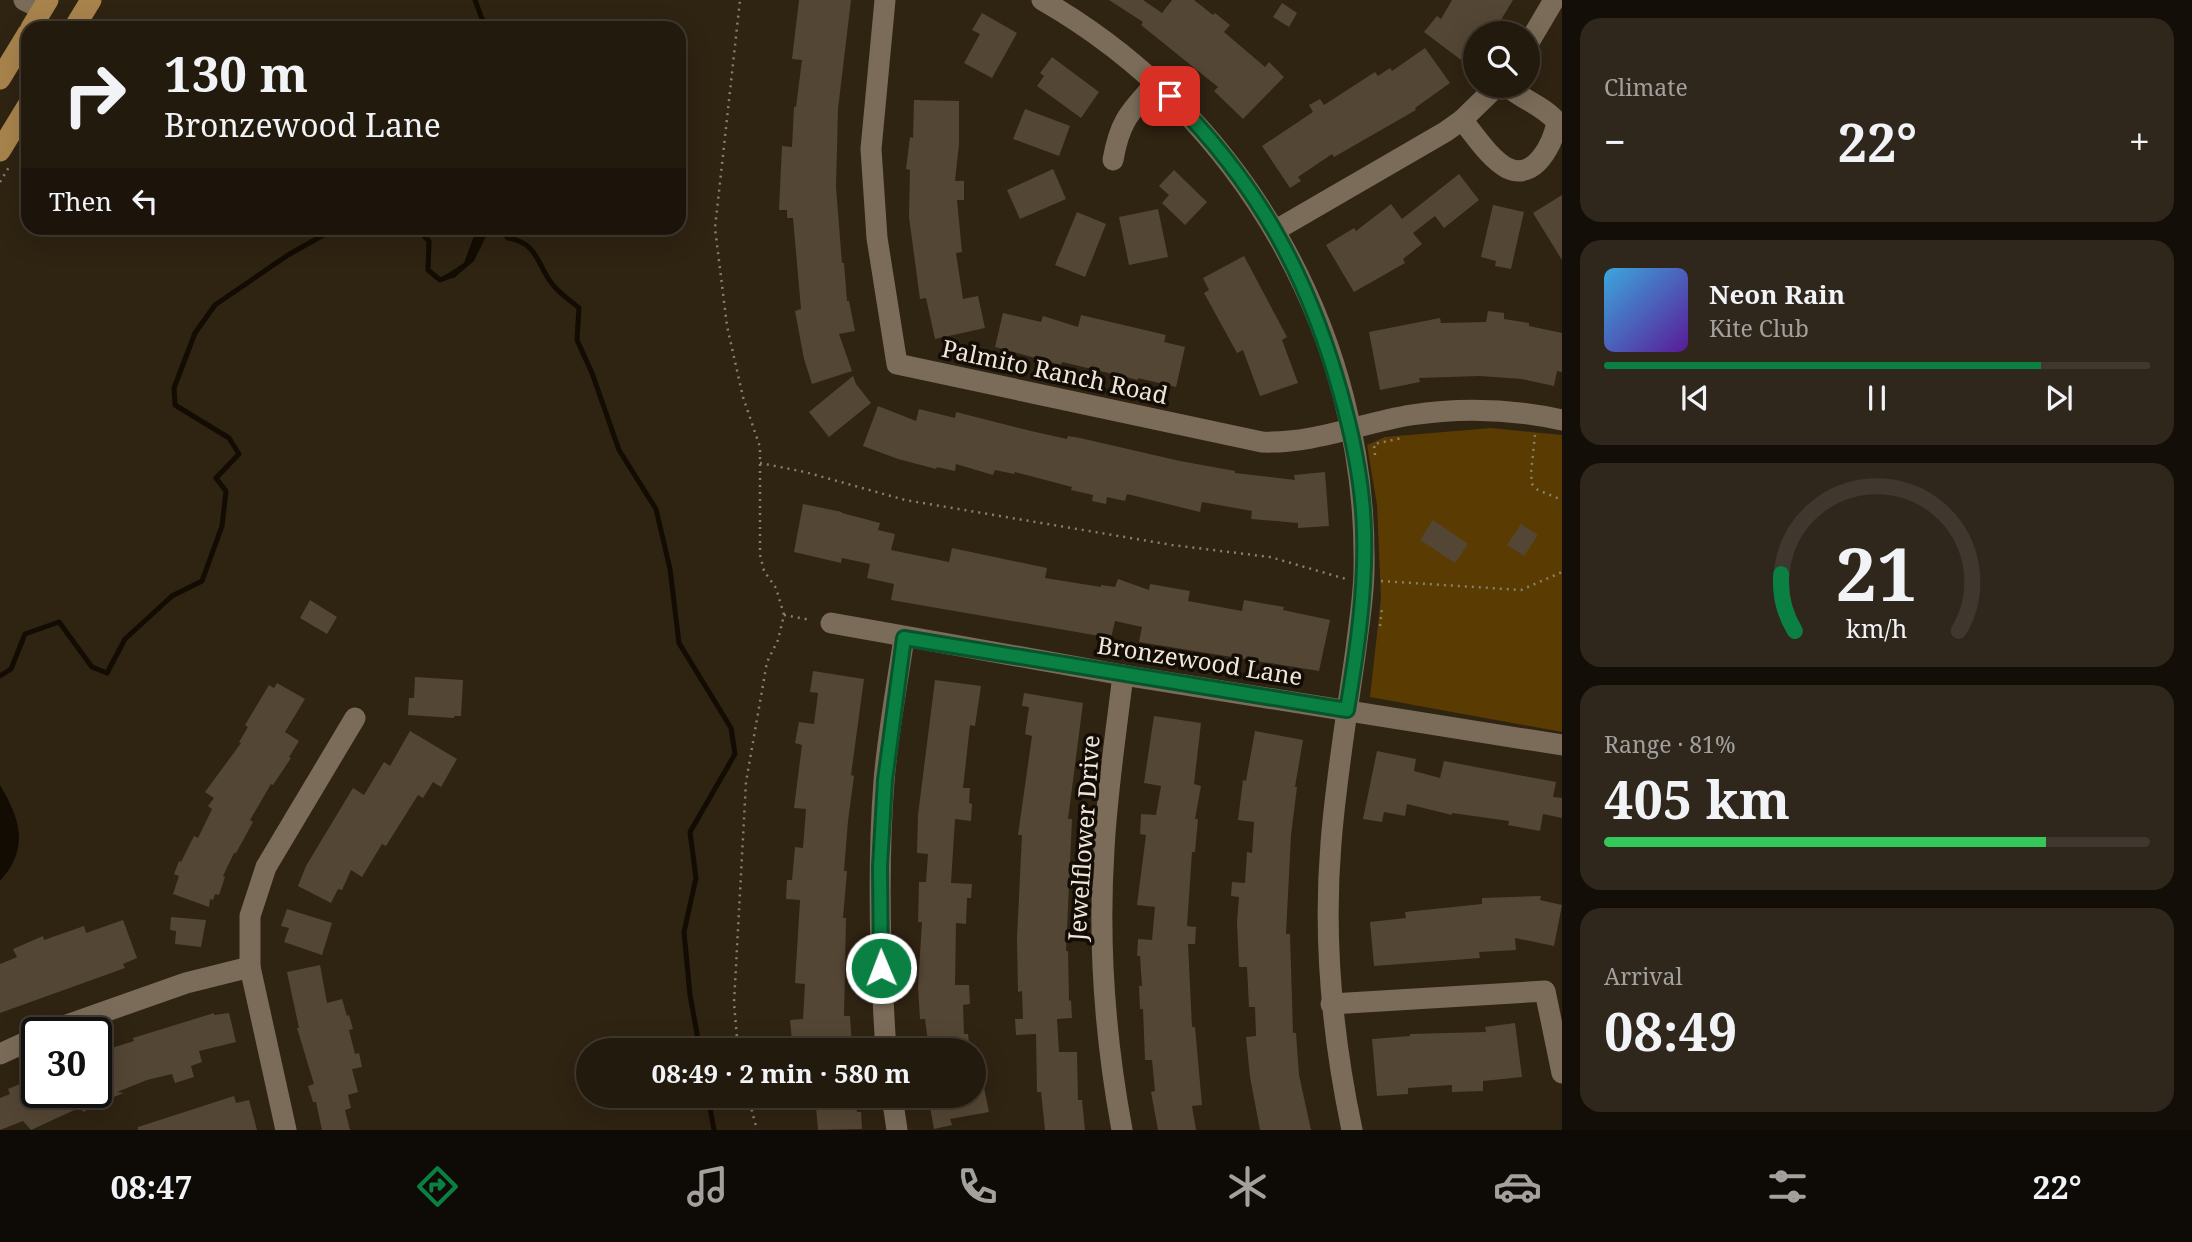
<!DOCTYPE html>
<meta charset="utf-8">
<style>
:root{--surface:#231a0e;--page:#2f271c;--text:#f1f3f6;--muted:#a3a19e;--line:#40382e;--accent:#0b8043}
body{margin:0;font-family:"Noto Serif",serif;background:var(--page);color:var(--text);height:100vh;display:flex;flex-direction:column;font-size:26px;white-space:nowrap}
*{box-sizing:border-box;margin:0}
p{font-size:23px;color:var(--muted)}
.icon{flex:none;width:38px;height:38px;fill:none;stroke:currentColor;stroke-width:2;stroke-linecap:round;stroke-linejoin:round}
.map{position:relative;flex:1;overflow:hidden}
.drawer{display:flex;flex-direction:column;gap:18px;padding:18px;background:#130e08;width:630px}
.drawer>*{flex:none}
.top-card{position:absolute;left:21px;top:21px;width:665px;height:214px;border-radius:21px;box-shadow:0 7px 28px #0002,0 0 0 2px var(--line);background:#231a0e;color:var(--text);overflow:hidden}
.fabs{position:absolute;left:1463px;top:21px;display:grid;gap:14px}
.fabs a{display:grid;place-items:center;width:77px;height:77px;border-radius:50%;background:var(--surface);box-shadow:0 7px 28px #0002,0 0 0 2px var(--line);font-size:35px}
.speed{position:absolute;left:21px;top:1017px;display:flex;gap:14px;font-size:35px;font-weight:700;text-align:center}
.speed>*{display:grid;place-content:center;width:91px;height:91px;border-radius:50%;background:var(--surface);box-shadow:0 7px 28px #0002,0 0 0 2px var(--line);line-height:1}
.speed .limit{border:4px solid #111;border-radius:10px;background:#fff;color:#111}
.pin{position:absolute;display:grid;place-items:center;width:60px;height:60px;color:#fff;margin:-30px;border-radius:14px;box-shadow:0 4px 10px #0006}
.me{position:absolute;width:77px;margin:-38px;rotate:359deg;stroke-linejoin:round;filter:drop-shadow(0 0 5px #0008)}
.turn{display:flex;align-items:center;gap:24px;height:147px;padding:0 28px;font-size:32px}
.turn .icon{width:91px;height:91px;stroke-width:2.5}
.turn b{display:block;font-size:49px;line-height:60px}
.then{display:flex;align-items:center;height:66px;padding:0 28px;background:#0003;gap:14px;font-size:26px}
.big{font-size:52px;font-weight:700;line-height:1.1}
.drawer .widget{flex:1;display:flex;flex-direction:column;justify-content:center;gap:10px;min-width:0;padding:0 24px;border-radius:21px;background:var(--page)}
.drawer .dial{align-items:center;gap:0}
.dial svg{height:182px;overflow:visible;fill:none;stroke:var(--line);stroke-width:7;stroke-linecap:round;text-anchor:middle}
.dial text{fill:var(--text);stroke:none}
.song{display:flex;align-items:center;gap:21px}
.cover{width:84px;height:84px;border-radius:10px;background:linear-gradient(135deg,hsl(200 70% 55%),hsl(270 70% 35%))}
.played{height:7px;border-radius:4px;background:linear-gradient(90deg,var(--accent) 80%,var(--line) 80%)}
.keys{display:flex;justify-content:space-around;direction:ltr}
.heat{display:flex;justify-content:space-between;align-items:center;font-size:38px;direction:ltr}
.charge{height:10px;border-radius:5px;background:linear-gradient(90deg,#34c759 81%,var(--line) 0)}
.trip{position:absolute;left:576px;top:1038px;width:410px;height:70px;border-radius:35px;background:var(--surface);box-shadow:0 7px 28px #0002,0 0 0 2px var(--line);font-weight:700;line-height:70px;text-align:center}
.tab-bar{display:flex;height:112px;justify-content:space-around;align-items:center;background:#0e0a06;color:var(--muted)}
.tab-bar .icon{width:49px;height:49px}
.tab-bar .current{color:var(--accent)}
.tab-bar b{font-size:32px;color:var(--text)}
main{display:flex;flex:1;min-height:0}
.map>svg:first-child{display:block}
.green{fill:#5a3b01}
.water{fill:#130c03}
.lines{fill:none;stroke-linecap:round;stroke-linejoin:round}
.stream{stroke:#130c03;stroke-width:5}
.building{fill:#544634}
.path{stroke:#897f71;stroke-width:2.5;stroke-dasharray:2 5;stroke-linecap:butt}
.minor{stroke:#7b6c59;stroke-width:21}
.major{stroke:#a8834c;stroke-width:21}
.route-casing{stroke:#07532c;stroke-width:18}
.route{stroke:#0b8043;stroke-width:12}
.labels{text-anchor:middle;dominant-baseline:central;stroke-width:7;stroke-linejoin:round;paint-order:stroke}
.street-label{font-size:24px;fill:#eee6db;stroke:#130d06}
</style>
<main>
<div class="map">
<svg width="1562" height="1130" viewBox="0 0 1562 1130">
<rect width="100%" height="100%" fill="#2f2312"/>
<!-- green -->
<polygon class="green" points="1491,428 1562,435 1562,732 1370,697 1381,598 1377,505 1367,445 1385,437"/>
<!-- water -->
<g class="water">
<polygon points="477,228 490,228 474,261 454,278 442,277 464,263"/>
<path d="M0,785C20,819 30,848 0,881Z"/>
</g>
<g class="lines">
<!-- stream -->
<g class="stream">
<polyline points="475,0 482,19 491,28"/>
<polyline points="416,228 429,241 428,270 440,280 453,275"/>
<path d="M499,228L508,238C539,243 537,266 553,285C560,294 571,301 579,308L577,340L592,373L619,450L656,509L670,569L679,643L731,728L735,754L690,832L696,878L684,932L690,995L700,1050"/>
<polyline points="0,676 11,669 25,634 59,622 92,667 107,673 125,639 172,596 202,581 222,526 226,491 216,478 239,454 229,438 175,405 174,388 195,333 215,305 288,255 327,233 358,228"/>
<polyline points="708,1096 714,1130"/>
</g>
</g>
<!-- building -->
<g class="building">
<polygon points="799,0 851,0 838,109 836,187 842,263 844,263 847,301 849,301 855,331 839,334 852,371 812,384 804,359 795,311 801,309 793,218 787,218 787,210 779,210 782,146 792,147 794,107 796,107 802,60 792,59"/>
<polygon points="1109,0 1143,0 1162,13 1172,0 1194,0 1213,15 1215,13 1230,25 1224,32 1265,67 1269,62 1284,77 1243,119 1214,91 1218,87 1141,25 1143,22"/>
<polygon points="1452,0 1513,0 1493,33 1475,33 1475,58 1469,66 1424,32 1437,16 1441,19"/>
<polygon points="1282,3 1297,13 1289,27 1273,17"/>
<polygon points="982,13 1017,33 992,78 964,63 980,34 972,30"/>
<polygon points="1425,48 1450,83 1415,108 1416,110 1334,157 1332,154 1298,177 1301,181 1290,188 1262,146 1313,112 1309,105 1320,99 1324,105 1375,72 1378,76 1390,68 1392,71"/>
<polygon points="1052,57 1099,92 1081,118 1037,86 1044,76 1040,73"/>
<polygon points="914,100 959,101 959,144 955,181 964,181 964,200 957,200 962,252 956,253 963,299 978,296 985,328 935,339 926,298 920,299 909,217 910,170 906,169 910,137 913,138"/>
<polygon points="1025,109 1070,126 1059,156 1013,139"/>
<polygon points="1053,169 1066,199 1020,219 1007,190"/>
<polygon points="1174,170 1207,202 1185,225 1162,203 1169,195 1159,186"/>
<polygon points="1459,174 1479,200 1444,228 1435,216 1413,233 1422,244 1403,259 1405,263 1354,292 1326,245 1354,228 1356,231 1391,204 1402,219"/>
<polygon points="1562,195 1562,260 1533,213"/>
<polygon points="1493,205 1524,212 1511,269 1495,266 1496,261 1481,257"/>
<polygon points="1158,209 1168,257 1129,265 1119,217"/>
<polygon points="1077,212 1106,224 1085,277 1055,265"/>
<polygon points="1244,256 1287,337 1282,340 1298,383 1260,396 1243,350 1237,353 1204,293 1209,290 1203,278"/>
<polygon points="1488,311 1504,313 1504,319 1529,323 1529,326 1562,333 1562,372 1557,371 1554,386 1522,379 1480,376 1419,378 1420,382 1380,390 1369,332 1440,318 1441,323 1486,322"/>
<polygon points="1003,313 1041,322 1043,316 1078,327 1081,315 1166,335 1164,342 1185,347 1176,387 1138,378 1138,380 1062,362 1061,365 995,347"/>
<polygon points="853,376 856,384 871,403 829,437 809,412"/>
<polygon points="878,406 916,421 919,409 955,418 956,412 1031,431 1067,439 1068,436 1080,438 1180,461 1235,471 1235,473 1295,480 1294,475 1325,472 1329,526 1298,528 1298,523 1251,519 1252,511 1202,502 1200,512 1127,494 1125,501 1107,497 1106,504 1092,501 1093,495 1071,490 1072,487 1015,472 1014,474 995,470 993,475 956,464 955,471 937,467 936,469 898,459 863,446"/>
<polygon points="803,504 842,512 842,513 880,523 878,530 895,534 891,550 949,562 952,548 1047,568 1045,578 1101,587 1101,585 1115,587 1118,579 1149,590 1150,584 1190,591 1188,601 1242,611 1244,600 1284,607 1283,610 1330,620 1319,671 1139,642 1142,627 1115,621 1111,638 891,600 894,584 867,578 870,564 842,558 841,563 794,552"/>
<polygon points="1433,520 1468,544 1455,563 1420,540"/>
<polygon points="1521,524 1538,535 1524,556 1507,545"/>
<polygon points="310,600 337,617 327,634 300,618"/>
<polygon points="813,671 864,679 851,775 854,776 848,821 844,871 847,871 843,918 846,918 844,1016 850,1016 852,1047 799,1050 798,1041 792,1041 790,1020 803,1019 805,984 795,983 800,900 786,899 787,880 792,880 795,847 803,848 806,809 794,808 802,745 795,743 799,722 814,724 818,693 810,692"/>
<polygon points="415,677 463,680 461,716 454,716 454,718 408,715 409,698 414,698"/>
<polygon points="935,680 981,686 975,726 970,725 963,788 970,788 969,803 972,804 971,821 955,819 951,883 972,884 971,898 967,898 966,924 956,923 955,985 969,985 970,1004 963,1005 964,1034 968,1034 970,1050 929,1049 925,1019 920,1019 918,987 922,922 918,922 919,882 926,882 928,854 917,853 918,815"/>
<polygon points="277,683 305,699 285,732 299,741 289,757 291,758 273,785 271,784 250,820 253,822 236,853 234,853 223,876 225,877 219,895 215,894 213,900 210,899 209,907 173,894 179,876 174,874 179,861 181,862 194,836 198,838 212,809 208,806 214,798 205,792 241,743 239,742 248,727 245,725 269,685 274,688"/>
<polygon points="1024,693 1083,703 1068,819 1072,819 1066,951 1068,951 1069,1001 1071,1000 1072,1018 1057,1019 1059,1052 1077,1052 1078,1100 1082,1100 1085,1130 1045,1130 1041,1092 1037,1092 1036,1034 1016,1035 1015,1019 1023,1019 1022,991 1018,992 1017,938 1022,835 1018,835 1032,736 1025,734 1029,707 1022,706"/>
<polygon points="1154,716 1201,723 1194,784 1201,786 1195,819 1198,819 1195,852 1192,852 1187,926 1196,927 1195,944 1188,944 1192,1027 1195,1027 1202,1105 1192,1106 1196,1130 1158,1130 1151,1092 1155,1091 1152,1060 1145,1060 1143,1009 1140,1009 1139,986 1142,986 1140,956 1137,956 1138,939 1152,940 1155,907 1137,905 1146,835 1140,834 1141,814 1156,815 1161,786 1144,783"/>
<polygon points="410,731 457,759 441,787 433,782 423,798 418,795 386,846 382,844 362,877 351,870 342,890 338,889 331,903 298,886 306,866 353,788 364,795 384,762 390,766"/>
<polygon points="1255,731 1303,740 1295,787 1297,787 1291,835 1286,934 1290,934 1293,1033 1296,1033 1299,1075 1311,1130 1260,1130 1250,1077 1246,1037 1256,1036 1255,1007 1249,1007 1247,967 1239,967 1237,922 1239,897 1231,896 1232,882 1245,883 1247,852 1252,853 1254,822 1238,820 1243,780 1246,781"/>
<polygon points="1377,751 1416,759 1414,771 1440,778 1444,761 1556,782 1553,797 1562,798 1562,818 1543,814 1540,831 1508,825 1509,821 1452,813 1452,815 1407,804 1405,816 1384,812 1382,822 1363,819"/>
<polygon points="1541,896 1540,900 1562,905 1554,946 1515,938 1516,950 1479,952 1480,958 1374,966 1370,922 1406,918 1405,912 1482,904 1482,898"/>
<polygon points="287,909 332,923 322,955 284,942 289,928 281,926"/>
<polygon points="171,917 206,920 201,947 175,944 176,931 170,930"/>
<polygon points="123,920 137,958 123,964 125,968 0,1013 0,964 17,957 13,949 43,936 44,940 84,926 86,933"/>
<polygon points="320,965 327,1003 342,999 347,1016 349,1015 353,1029 349,1030 355,1054 359,1053 362,1067 352,1069 358,1092 348,1095 351,1108 345,1110 350,1130 322,1130 316,1102 313,1102 308,1086 314,1084 297,1028 299,1028 287,972"/>
<polygon points="214,1013 214,1015 229,1013 236,1042 199,1051 202,1062 191,1066 194,1077 175,1083 172,1074 147,1080 117,1092 124,1093 95,1104 96,1106 83,1112 81,1107 31,1130 23,1121 0,1130 0,1098 10,1094 8,1089 37,1077 37,1092 96,1092 96,1053 134,1041 133,1038"/>
<polygon points="1515,1023 1522,1077 1483,1081 1483,1091 1452,1092 1452,1085 1408,1088 1408,1094 1377,1096 1372,1039 1410,1036 1410,1034 1486,1032 1485,1027"/>
<polygon points="979,1064 989,1112 950,1119 952,1125 934,1129 928,1096 973,1096 973,1065"/>
<polygon points="234,1096 236,1103 249,1100 257,1130 138,1130 138,1127"/>
<polygon points="815,1096 855,1096 857,1112 861,1112 862,1129 818,1130"/>
</g>
<g class="lines">
<!-- path -->
<g class="path">
<polyline points="0,182 9,167"/>
<polyline points="1535,435 1531,473 1532,484 1538,490 1562,500"/>
<polyline points="1375,455 1374,444 1402,438"/>
<polyline points="760,463 805,472 905,500 1172,545 1270,557 1346,579"/>
<polyline points="1381,581 1521,590 1562,572"/>
<polyline points="784,615 811,620"/>
<polyline points="1380,626 1382,608"/>
<polyline points="738,1050 734,1003 746,782 767,662 778,640 784,615 776,588 764,571 760,555 760,447 743,397 727,326 715,228 740,0"/>
<polyline points="748,1096 757,1130"/>
</g>
<!-- minor -->
<g class="minor">
<polyline points="24,0 42,9"/>
<path d="M885,0L871,149L877,238L897,364L1262,442C1314,444 1361,423 1411,415C1462,407 1512,409 1562,420"/>
<path d="M1042,0C1243,115 1368,336 1364,568C1364,595 1359,623 1356,649C1347,714 1336,778 1331,843C1323,940 1332,1035 1352,1130"/>
<polyline points="1528,44 1554,0"/>
<path d="M1462,120C1475,135 1489,158 1507,168C1535,182 1553,143 1557,122C1544,106 1523,100 1507,86"/>
<path d="M1113,160C1120,120 1130,112 1156,83"/>
<polyline points="1276,230 1445,132 1462,120 1497,86"/>
<polyline points="831,623 1123,675 1562,745"/>
<polyline points="1331,1004 1545,991 1562,1073"/>
<polyline points="47,1032 186,983 250,967"/>
<path d="M886,1050C880,961 877,871 884,781C888,733 897,685 904,638"/>
<polyline points="0,1054 37,1037"/>
<polyline points="892,1096 897,1130"/>
<polyline points="286,1130 250,967 250,916 266,867 355,718"/>
<path d="M1122,1130C1105,1038 1098,943 1104,849C1107,791 1116,733 1123,675"/>
</g>
<!-- major -->
<g class="major">
<polyline points="31,28 48,0"/>
<polyline points="74,28 91,0"/>
<polyline points="0,79 28,33"/>
<polyline points="0,151 28,105"/>
</g>
</g>
<g class="lines">
<!-- route casing -->
<g class="route-casing">
<path id="route" d="M881,968L880,866L885,780L904,638L1347,710C1357,651 1366,591 1364,531C1363,483 1353,437 1340,391C1307,273 1257,183 1170,96"/>
</g>
<!-- route -->
<use href="#route" class="route"/>
</g>
<g class="labels">
<!-- street labels -->
<g class="street-label">
<text transform="translate(1055 371) rotate(12)">Palmito Ranch Road</text>
<text transform="translate(1200 660) rotate(9)">Bronzewood Lane</text>
<text transform="translate(1083 838) rotate(-86)">Jewelflower Drive</text>
</g>
</g>
</svg>
<div class="fabs">
<a><svg class="icon" aria-label="search" viewBox="0 0 24 24"><circle cx="10" cy="10" r="6"/><path d="M15 15l6 6"/></svg></a>
</div>
<div class="speed"><div class="limit">30</div></div>
<div class="pin" style="left:1170px;top:96px;background:#d93025"><svg class="icon" aria-label="arrive" viewBox="0 0 24 24"><path d="M6 21V4h12l-3 4 3 4H6"/></svg></div>
<svg class="me" style="left:881px;top:968px" viewBox="-20 -20 40 40"><circle r="17" fill="#0b8043" stroke="#fff" stroke-width="3"/><path d="M0-11L8 9 0 5-8 9z" fill="#fff"/></svg>
<div class="trip">08:49 · 2 min · 580 m</div>
<div class="top-card">
<div class="turn"><svg class="icon" aria-label="right" viewBox="0 0 24 24"><path d="M7 20v-9h11M14 6l5 5-5 5"/></svg><div><b>130 m</b>Bronzewood Lane</div></div>
<div class="then">Then<svg class="icon" aria-label="left" viewBox="0 0 24 24"><path d="M17 20v-9H6M10 6l-5 5 5 5"/></svg></div>
</div>
</div>
<section class="drawer">
<div class="widget"><p>Climate</p>
<div class="heat"><a>−</a><b class="big">22°</b><a>+</a></div>
</div>
<div class="widget">
<div class="song"><i class="cover"></i><div><b>Neon Rain</b><p>Kite Club</p></div></div>
<div class="played"></div>
<div class="keys"><svg class="icon" aria-label="previous" viewBox="0 0 24 24"><path d="M18 5L8 12l10 7zM5 5v14"/></svg><svg class="icon" aria-label="pause" viewBox="0 0 24 24"><path d="M8 5v14M16 5v14"/></svg><svg class="icon" aria-label="next" viewBox="0 0 24 24"><path d="M6 5l10 7-10 7zM19 5v14"/></svg></div>
</div>
<div class="widget dial"><svg viewBox="0 0 100 80">
<path d="M14 69A42 42 0 1 1 86 69"/>
<path d="M14 69A42 42 0 0 1 8 44" stroke="#0b8043"/>
<text x="50" y="56" font-size="32" font-weight="700">21</text>
<text x="50" y="72" font-size="11">km/h</text>
</svg></div>
<div class="widget"><p>Range · 81%</p><b class="big">405 km</b><div class="charge"></div></div>
<div class="widget"><p>Arrival</p><b class="big">08:49</b></div>
</section>
</main>
<nav class="tab-bar">
<b>08:47</b>
<svg class="icon current" aria-label="directions" viewBox="0 0 24 24"><path d="M12 3l9 9-9 9-9-9zM9 14v-3h6M13 9l2 2-2 2"/></svg>
<svg class="icon" aria-label="music" viewBox="0 0 24 24"><path d="M9 18V5l10-2v13"/><circle cx="6" cy="18" r="3"/><circle cx="16" cy="16" r="3"/></svg>
<svg class="icon" aria-label="phone" viewBox="0 0 24 24"><path d="M5 4h4l2 5-3 2q2 4 5 5l2-3 5 2v4C11 20 4 13 5 4z"/></svg>
<svg class="icon" aria-label="climate" viewBox="0 0 24 24"><path d="M12 3v18M4 7l16 10M4 17L20 7"/></svg>
<svg class="icon" aria-label="car" viewBox="0 0 24 24"><path d="M5 17H2v-5l4-1 3-4h7l3 4 3 1v5h-3M9 17h6M6 11h13"/><circle cx="7" cy="17" r="2"/><circle cx="17" cy="17" r="2"/></svg>
<svg class="icon" aria-label="filters" viewBox="0 0 24 24"><path d="M4 7h16M4 17h16"/><circle cx="9" cy="7" r="2"/><circle cx="15" cy="17" r="2"/></svg>
<b>22°</b>
</nav>
